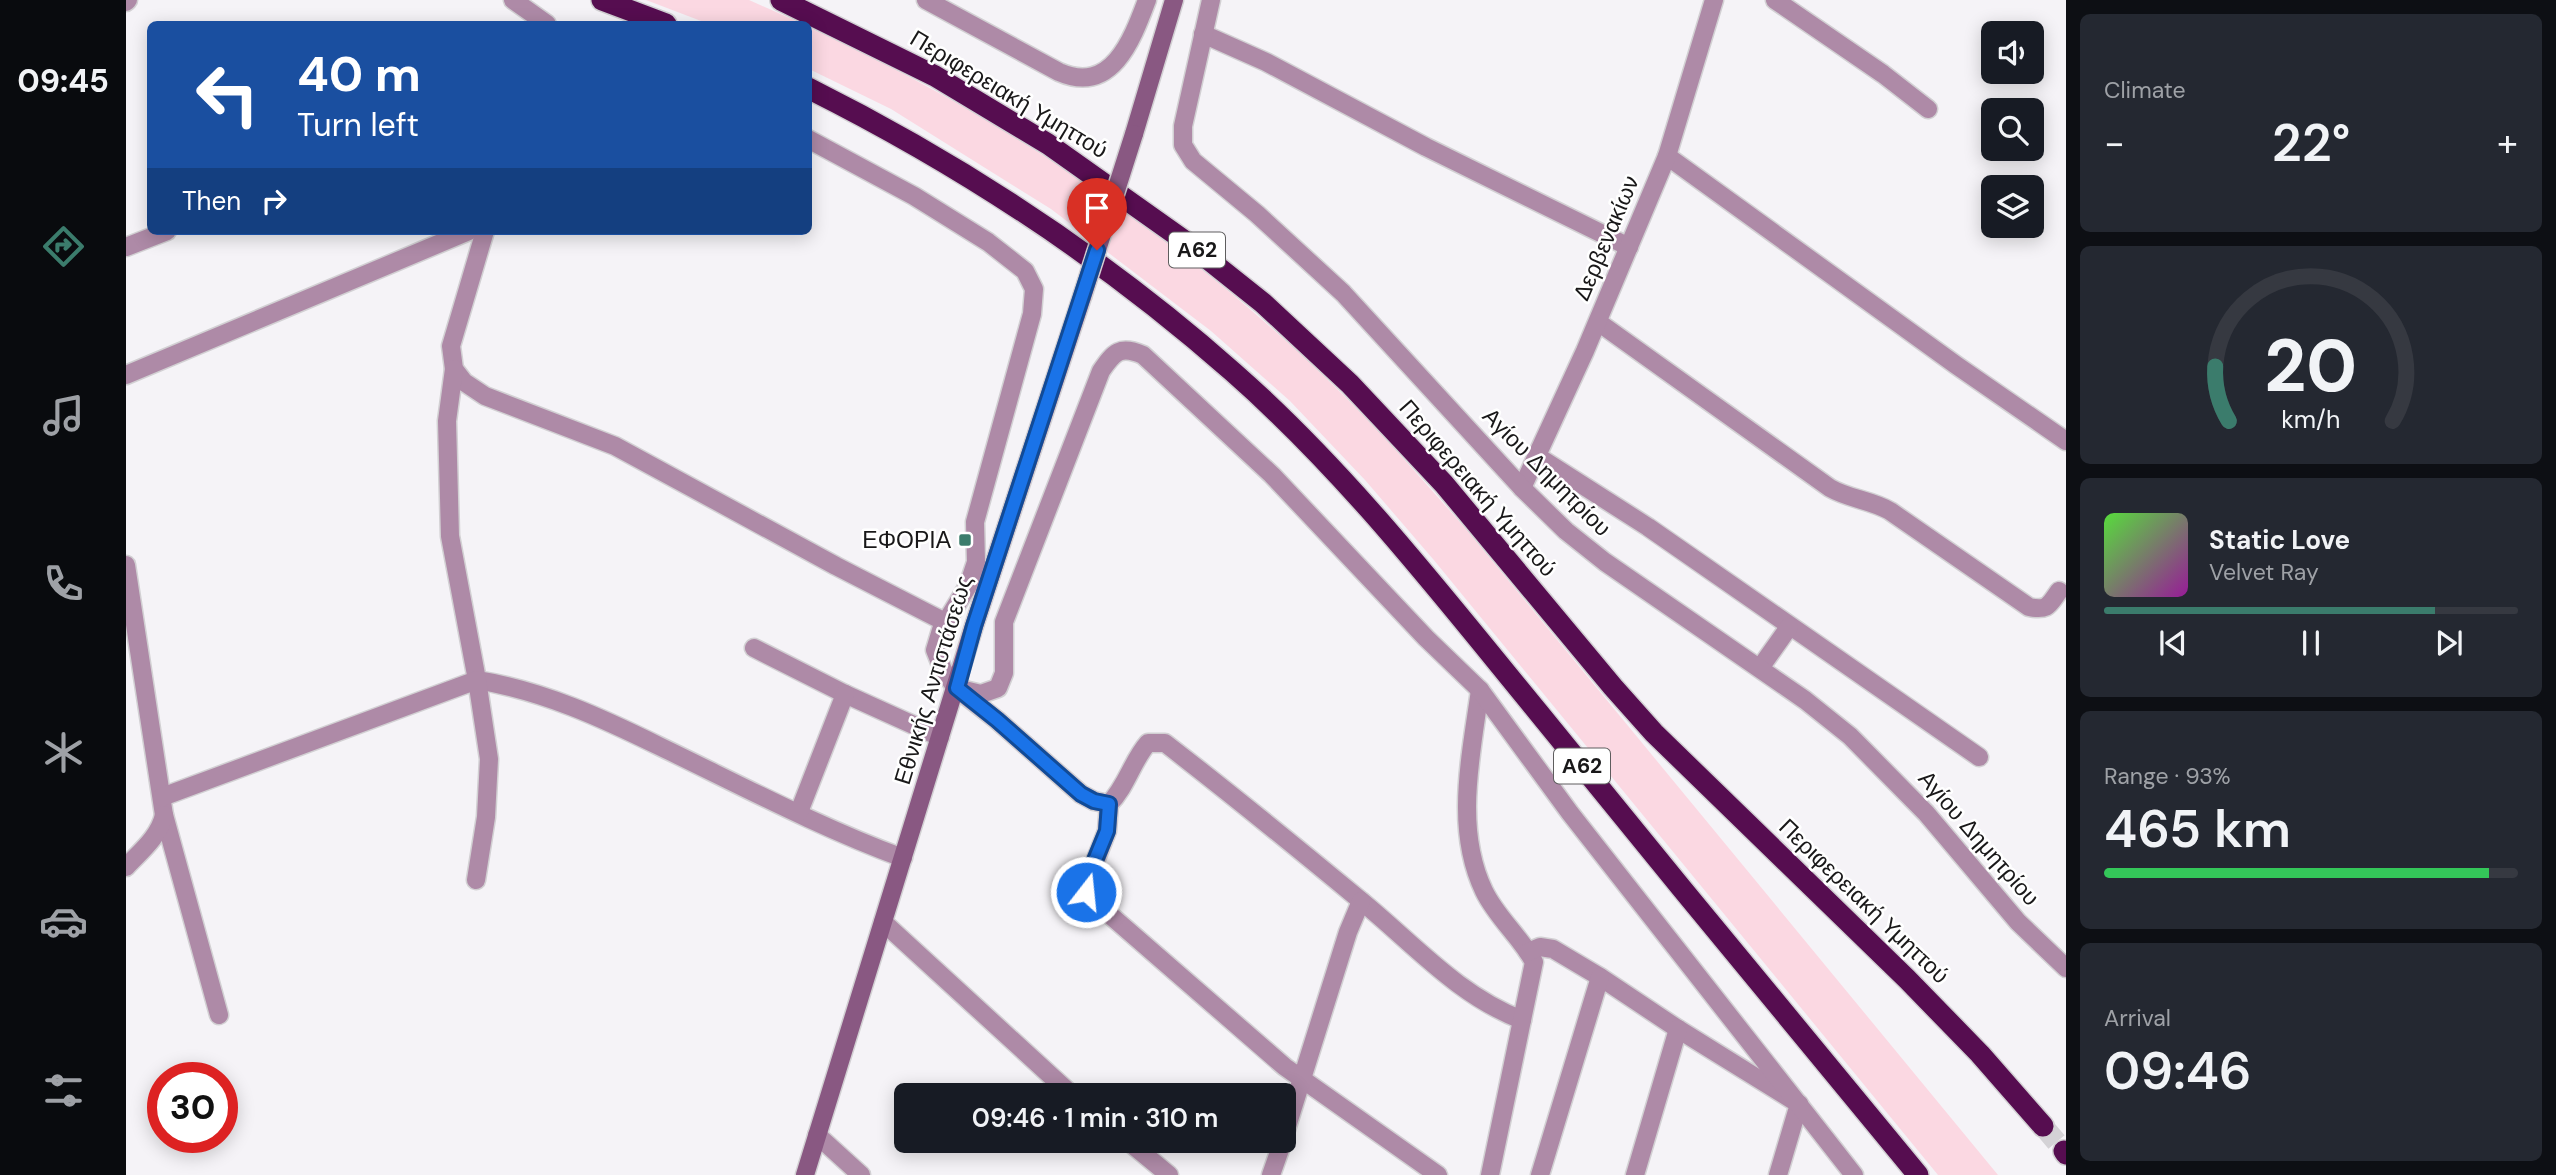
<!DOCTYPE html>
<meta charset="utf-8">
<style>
:root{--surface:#171b24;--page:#242831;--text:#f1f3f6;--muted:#9ea1a6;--line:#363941;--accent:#3b7c6c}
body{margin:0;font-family:"DM Sans",sans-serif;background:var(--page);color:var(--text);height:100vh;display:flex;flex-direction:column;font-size:26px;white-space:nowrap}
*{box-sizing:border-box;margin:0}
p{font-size:23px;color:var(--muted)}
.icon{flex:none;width:38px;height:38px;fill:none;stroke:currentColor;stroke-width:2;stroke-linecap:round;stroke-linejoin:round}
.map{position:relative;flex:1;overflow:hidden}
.details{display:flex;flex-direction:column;gap:14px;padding:14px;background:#0d0f14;width:490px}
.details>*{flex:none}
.guide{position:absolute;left:21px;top:21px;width:665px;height:214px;border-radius:10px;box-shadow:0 4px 18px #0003;background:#1a4fa0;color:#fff;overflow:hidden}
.tools{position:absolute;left:1855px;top:21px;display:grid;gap:14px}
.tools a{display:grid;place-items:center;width:63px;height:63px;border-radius:10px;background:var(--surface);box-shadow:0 4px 18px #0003;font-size:35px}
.speed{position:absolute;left:21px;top:1062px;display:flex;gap:14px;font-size:35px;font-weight:700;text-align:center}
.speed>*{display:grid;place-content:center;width:91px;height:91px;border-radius:50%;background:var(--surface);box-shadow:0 4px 18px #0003;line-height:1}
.speed .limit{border:10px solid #d22;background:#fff;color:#111}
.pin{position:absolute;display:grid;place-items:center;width:60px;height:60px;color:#fff;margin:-72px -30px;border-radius:50% 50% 50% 0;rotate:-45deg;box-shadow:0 0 7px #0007}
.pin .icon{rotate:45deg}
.me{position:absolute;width:77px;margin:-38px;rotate:16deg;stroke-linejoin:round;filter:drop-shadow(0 0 5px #0008)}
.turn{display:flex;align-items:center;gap:24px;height:147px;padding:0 35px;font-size:32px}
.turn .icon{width:91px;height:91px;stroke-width:2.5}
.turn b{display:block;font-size:49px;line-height:60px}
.then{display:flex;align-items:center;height:66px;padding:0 35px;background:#0003;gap:14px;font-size:26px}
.big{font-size:52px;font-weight:600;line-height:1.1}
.details .card{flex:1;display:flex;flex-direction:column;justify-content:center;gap:10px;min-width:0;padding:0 24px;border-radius:10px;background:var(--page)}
.details .dial{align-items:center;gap:0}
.dial svg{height:182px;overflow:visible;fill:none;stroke:var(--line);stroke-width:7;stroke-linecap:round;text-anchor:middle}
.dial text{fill:var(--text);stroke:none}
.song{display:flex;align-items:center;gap:21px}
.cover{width:84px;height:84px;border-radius:10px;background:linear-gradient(135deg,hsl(110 70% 55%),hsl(300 70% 35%))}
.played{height:7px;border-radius:4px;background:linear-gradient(90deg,var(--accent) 80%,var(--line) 80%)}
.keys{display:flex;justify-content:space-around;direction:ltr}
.heat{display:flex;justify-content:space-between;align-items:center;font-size:38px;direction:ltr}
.charge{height:10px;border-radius:5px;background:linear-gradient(90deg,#34c759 93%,var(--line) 0)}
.trip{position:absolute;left:768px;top:1083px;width:402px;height:70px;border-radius:10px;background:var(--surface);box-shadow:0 4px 18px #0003;font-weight:600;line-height:70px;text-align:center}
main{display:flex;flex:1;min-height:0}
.tabs{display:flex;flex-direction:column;width:126px;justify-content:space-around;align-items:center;background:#090b0e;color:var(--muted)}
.tabs .icon{width:49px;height:49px}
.tabs .current{color:var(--accent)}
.tabs b{font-size:32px;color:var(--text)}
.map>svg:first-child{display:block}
.green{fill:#fbd8e2}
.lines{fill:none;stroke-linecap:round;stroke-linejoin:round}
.motorway-tunnel{stroke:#d4d2d6;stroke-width:21;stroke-dasharray:21 10;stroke-linecap:butt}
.minor-casing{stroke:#d2d0d3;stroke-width:21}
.tertiary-casing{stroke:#d2d0d3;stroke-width:21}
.secondary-casing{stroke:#d2d0d3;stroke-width:21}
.motorway-casing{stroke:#d2d0d3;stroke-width:24}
.minor{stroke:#ae8aa7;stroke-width:18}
.tertiary{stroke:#ae8aa7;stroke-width:18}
.secondary{stroke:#895882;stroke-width:18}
.motorway{stroke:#560d50;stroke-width:21}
.secondary-bridge-casing{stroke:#d2d0d3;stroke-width:21;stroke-linecap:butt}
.secondary-bridge{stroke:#895882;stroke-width:18}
.route-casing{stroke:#114b97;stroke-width:18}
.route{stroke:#1a73e8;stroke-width:12}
.poi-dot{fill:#3b7c6c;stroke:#fff;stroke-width:2.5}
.labels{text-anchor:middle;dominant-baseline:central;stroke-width:5;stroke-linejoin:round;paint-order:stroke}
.shield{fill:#fff;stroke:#5e5d5e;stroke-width:2}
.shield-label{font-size:21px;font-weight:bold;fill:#191819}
.street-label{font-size:23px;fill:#191819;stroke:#fff}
.poi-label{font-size:23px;fill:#191819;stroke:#fff;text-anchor:end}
</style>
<main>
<nav class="tabs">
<b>09:45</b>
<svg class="icon current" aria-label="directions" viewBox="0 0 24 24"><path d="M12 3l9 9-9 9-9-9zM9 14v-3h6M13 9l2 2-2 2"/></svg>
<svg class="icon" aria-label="music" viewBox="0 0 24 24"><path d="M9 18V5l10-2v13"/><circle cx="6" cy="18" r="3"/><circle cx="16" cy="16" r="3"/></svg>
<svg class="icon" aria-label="phone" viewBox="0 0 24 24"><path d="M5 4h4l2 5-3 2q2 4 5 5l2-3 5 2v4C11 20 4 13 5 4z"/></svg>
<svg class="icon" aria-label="climate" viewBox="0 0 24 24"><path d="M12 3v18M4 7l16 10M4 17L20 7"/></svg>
<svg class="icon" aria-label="car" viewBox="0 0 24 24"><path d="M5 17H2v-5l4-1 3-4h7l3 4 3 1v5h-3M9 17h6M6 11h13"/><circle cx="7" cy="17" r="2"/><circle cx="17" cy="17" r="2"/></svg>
<svg class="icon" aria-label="filters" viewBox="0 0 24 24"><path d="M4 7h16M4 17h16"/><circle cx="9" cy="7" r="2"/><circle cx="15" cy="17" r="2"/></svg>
</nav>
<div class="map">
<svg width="1940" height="1175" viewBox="0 0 1940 1175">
<rect width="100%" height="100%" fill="#f5f3f7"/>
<!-- green -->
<g class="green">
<polygon points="520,0 623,0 677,24 583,24"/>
<path d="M682,27C865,110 1037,226 1183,362C1239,414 1289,471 1339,528L1872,1175H1812L1307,559L1239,480L1164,401L1085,331L925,209L765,109L683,69Z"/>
</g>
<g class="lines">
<!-- motorway-tunnel -->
<polyline class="motorway-tunnel" points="1917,1126 1938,1151"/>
<!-- minor casing -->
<g class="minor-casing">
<g id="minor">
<polyline points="387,0 421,24"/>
<polyline points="1649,0 1757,74 1802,109"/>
<polyline points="0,2 2,0"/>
<polyline points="1077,34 1140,62 1300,147 1503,247"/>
<path d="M682,139L788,196L862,242L899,271L908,289L906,314L849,522L850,562L842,586L815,630L809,650L817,670L830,688L871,720L955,794L968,801L983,804C1001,786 1006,761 1022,743H1039C1105,794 1170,847 1234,900C1287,943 1331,995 1396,1020"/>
<polyline points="1541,156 1830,365 1940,441"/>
<polyline points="359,231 325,346 328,369 338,382 359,396 489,446 710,566 819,622"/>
<polyline points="0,247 41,231"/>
<path d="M1472,322L1704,488C1723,499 1745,500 1764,511L1903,607C1922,611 1923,605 1933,591"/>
<path d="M328,369L321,421L324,536L351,680C418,691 476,718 535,747C614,785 695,828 777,858"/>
<polyline points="0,375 343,231"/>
<polyline points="1411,456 1522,527 1853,757"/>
<polyline points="1396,488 1459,351 1541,156 1588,0"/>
<polyline points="0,565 38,815 93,1015"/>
<polyline points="628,648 719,694 814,737"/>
<polyline points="1634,668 1663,627"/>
<path d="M1354,690C1345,756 1328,829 1358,891C1371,918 1394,936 1408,962L1364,1175"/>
<polyline points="36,797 351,680 363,759 360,817 350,880"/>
<polyline points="983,804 981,831 959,887 961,895 1159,1067 1312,1175"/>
<polyline points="673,812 719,694"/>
<path d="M0,867C15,851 33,837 38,815"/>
<polyline points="757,922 947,1096"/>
<polyline points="1402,952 1414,947 1427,949 1474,977 1552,1029 1673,1104 1652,1175"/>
<polyline points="691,1135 735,1175"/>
<polyline points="1158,1136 1222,932 1235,901"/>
<polyline points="1002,1141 1043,1175"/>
<polyline points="1145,1175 1157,1141"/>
<polyline points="1414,1175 1474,977"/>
<polyline points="1509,1175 1552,1029"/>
</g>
</g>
<!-- tertiary casing -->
<g class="tertiary-casing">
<g id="tertiary">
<path d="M800,0L933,72C986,95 1006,40 1021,0"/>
<polyline points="1085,0 1057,126 1057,145 1067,161 1131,214 1217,293 1396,488 1440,531 1479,562 1679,700 1724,736 1800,813 1892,922 1940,968"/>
<path d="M830,688L855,694L872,688L878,673V622L975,371C988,352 994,345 1017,355L1146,475L1300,638L1354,690L1444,813L1728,1175"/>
</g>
</g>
<!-- secondary casing -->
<g class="secondary-casing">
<g id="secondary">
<polyline points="1008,134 1048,0"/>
<polyline points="679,1175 848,626 956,297"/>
</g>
</g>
<!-- motorway casing -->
<g class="motorway-casing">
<g id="motorway">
<polyline points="476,0 540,24"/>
<polyline points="655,0 809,76 922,144 1063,244 1137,303 1224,384 1318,484 1487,687 1528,733 1781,979 1854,1054 1917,1126"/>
<path d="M682,88C836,165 978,258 1107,372C1222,473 1315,594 1412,712C1538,867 1664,1021 1792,1175"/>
<polyline points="1938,1151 1940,1154"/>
</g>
</g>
<!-- minor -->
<use href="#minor" class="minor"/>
<!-- tertiary -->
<use href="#tertiary" class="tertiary"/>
<!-- secondary -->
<use href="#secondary" class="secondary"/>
<!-- motorway -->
<use href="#motorway" class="motorway"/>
<!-- secondary-bridge casing -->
<g class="secondary-bridge-casing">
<polyline id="secondary-bridge" points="956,297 1008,134"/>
</g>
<!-- secondary-bridge -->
<use href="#secondary-bridge" class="secondary-bridge"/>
</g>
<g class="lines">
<!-- route casing -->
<g class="route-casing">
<polyline id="route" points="960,892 958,887 981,831 983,804 968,801 955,794 871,720 831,688 848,626 971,250"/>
</g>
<!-- route -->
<use href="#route" class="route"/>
</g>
<!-- markers -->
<rect class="poi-dot" x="832" y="533" width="14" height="14" rx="3.5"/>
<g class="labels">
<!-- shield labels -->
<g class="shield">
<rect x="1043" y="232.5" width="56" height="35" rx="5"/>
<rect x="1428" y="748.5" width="56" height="35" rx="5"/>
</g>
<g class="shield-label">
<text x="1071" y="250">Α62</text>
<text x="1456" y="766">Α62</text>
</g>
<!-- street labels -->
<g class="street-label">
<text transform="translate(883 94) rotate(31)">Περιφερειακή Υμηττού</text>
<text transform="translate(1480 238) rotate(-67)">Δερβενακίων</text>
<text transform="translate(1421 472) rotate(45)">Αγίου Δημητρίου</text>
<text transform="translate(1352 488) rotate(49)">Περιφερειακή Υμηττού</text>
<text transform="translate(807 680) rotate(-73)">Εθνικής Αντιστάσεως</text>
<text transform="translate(1853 838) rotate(49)">Αγίου Δημητρίου</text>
<text transform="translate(1738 901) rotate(44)">Περιφερειακή Υμηττού</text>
</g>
<!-- poi labels -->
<g class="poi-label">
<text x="825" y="540">ΕΦΟΡΙΑ</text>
</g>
</g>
</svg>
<div class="tools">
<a><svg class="icon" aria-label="sound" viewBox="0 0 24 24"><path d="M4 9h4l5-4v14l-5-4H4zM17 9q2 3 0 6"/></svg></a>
<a><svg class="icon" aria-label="search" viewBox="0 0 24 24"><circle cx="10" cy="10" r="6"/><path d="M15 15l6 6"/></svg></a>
<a><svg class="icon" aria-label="layers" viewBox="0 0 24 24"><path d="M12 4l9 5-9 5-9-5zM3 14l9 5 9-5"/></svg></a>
</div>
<div class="speed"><div class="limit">30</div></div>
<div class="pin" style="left:971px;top:250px;background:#d93025"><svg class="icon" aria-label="arrive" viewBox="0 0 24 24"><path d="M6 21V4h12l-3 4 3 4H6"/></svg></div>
<svg class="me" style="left:960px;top:892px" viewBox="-20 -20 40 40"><circle r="17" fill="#1a73e8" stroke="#fff" stroke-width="3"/><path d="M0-11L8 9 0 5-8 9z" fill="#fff"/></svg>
<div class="trip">09:46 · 1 min · 310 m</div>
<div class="guide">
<div class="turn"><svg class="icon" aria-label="left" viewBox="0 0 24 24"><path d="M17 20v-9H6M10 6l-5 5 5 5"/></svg><div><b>40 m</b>Turn left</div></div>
<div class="then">Then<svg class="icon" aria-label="right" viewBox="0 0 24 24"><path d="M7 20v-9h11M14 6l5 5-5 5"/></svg></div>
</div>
</div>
<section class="details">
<div class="card"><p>Climate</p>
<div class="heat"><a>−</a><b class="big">22°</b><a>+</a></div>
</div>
<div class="card dial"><svg viewBox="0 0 100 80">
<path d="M14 69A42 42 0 1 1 86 69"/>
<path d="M14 69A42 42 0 0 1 8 45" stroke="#3b7c6c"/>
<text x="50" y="56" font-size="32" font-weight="700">20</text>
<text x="50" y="72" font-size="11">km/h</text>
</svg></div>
<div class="card">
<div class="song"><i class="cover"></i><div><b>Static Love</b><p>Velvet Ray</p></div></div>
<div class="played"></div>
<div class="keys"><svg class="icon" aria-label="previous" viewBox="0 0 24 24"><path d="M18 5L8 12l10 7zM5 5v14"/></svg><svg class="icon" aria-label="pause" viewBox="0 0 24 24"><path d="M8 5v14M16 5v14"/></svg><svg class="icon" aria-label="next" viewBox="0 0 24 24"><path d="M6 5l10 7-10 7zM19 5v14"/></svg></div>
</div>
<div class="card"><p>Range · 93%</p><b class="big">465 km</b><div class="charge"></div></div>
<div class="card"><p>Arrival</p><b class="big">09:46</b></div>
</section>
</main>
